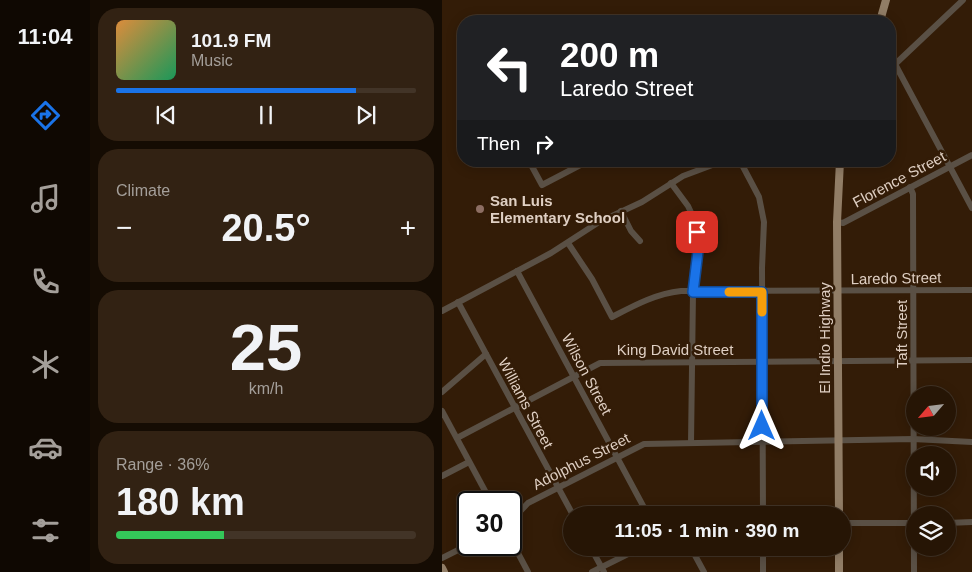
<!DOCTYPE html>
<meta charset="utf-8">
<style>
:root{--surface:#261505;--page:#322213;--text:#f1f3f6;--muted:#a49f9a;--line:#423427;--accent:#1a73e8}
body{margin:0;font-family:Arial,sans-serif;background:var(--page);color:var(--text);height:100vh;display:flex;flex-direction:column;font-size:19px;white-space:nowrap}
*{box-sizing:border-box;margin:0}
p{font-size:16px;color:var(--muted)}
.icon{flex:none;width:28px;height:28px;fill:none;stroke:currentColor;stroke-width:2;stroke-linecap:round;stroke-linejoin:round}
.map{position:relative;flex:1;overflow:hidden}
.drawer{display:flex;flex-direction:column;gap:8px;padding:8px;background:#150c03;width:352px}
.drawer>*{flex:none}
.hud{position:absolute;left:15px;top:15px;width:439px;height:152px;border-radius:20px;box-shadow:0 2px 12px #0003,0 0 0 1px var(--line);background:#202124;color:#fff;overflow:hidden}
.needle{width:32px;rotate:242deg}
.tools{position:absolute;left:464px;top:386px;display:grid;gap:10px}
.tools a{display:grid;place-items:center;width:50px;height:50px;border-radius:50%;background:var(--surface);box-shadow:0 2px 12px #0003,0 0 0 1px var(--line);font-size:25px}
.speed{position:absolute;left:15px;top:491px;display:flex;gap:10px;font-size:25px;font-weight:700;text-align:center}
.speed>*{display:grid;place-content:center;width:65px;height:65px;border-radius:50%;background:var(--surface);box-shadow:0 2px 12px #0003,0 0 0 1px var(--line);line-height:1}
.speed .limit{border:2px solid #111;border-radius:8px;background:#fff;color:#111}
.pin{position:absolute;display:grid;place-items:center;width:42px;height:42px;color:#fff;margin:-21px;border-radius:10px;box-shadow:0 2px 8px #0006}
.me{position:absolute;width:55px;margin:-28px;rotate:0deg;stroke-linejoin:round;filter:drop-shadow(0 0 4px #0008)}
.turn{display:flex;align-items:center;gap:18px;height:105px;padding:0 20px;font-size:22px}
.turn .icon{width:65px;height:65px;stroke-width:2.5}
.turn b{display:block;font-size:35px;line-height:42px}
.then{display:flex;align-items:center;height:48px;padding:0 20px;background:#0003;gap:10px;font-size:19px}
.big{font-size:38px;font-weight:700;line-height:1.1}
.drawer .tile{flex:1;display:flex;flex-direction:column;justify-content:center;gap:8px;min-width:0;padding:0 18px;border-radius:20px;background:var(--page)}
.drawer .dial{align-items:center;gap:0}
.dial b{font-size:65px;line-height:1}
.song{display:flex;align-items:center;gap:15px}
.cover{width:60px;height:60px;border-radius:8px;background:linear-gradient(135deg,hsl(30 70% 55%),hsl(150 70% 35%))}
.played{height:5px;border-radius:2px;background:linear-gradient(90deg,var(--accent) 80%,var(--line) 80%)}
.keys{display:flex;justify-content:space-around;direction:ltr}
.heat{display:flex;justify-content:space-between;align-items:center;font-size:28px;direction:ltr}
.charge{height:8px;border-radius:4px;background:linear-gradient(90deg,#34c759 36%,var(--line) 0)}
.trip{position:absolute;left:121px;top:506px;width:288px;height:50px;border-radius:25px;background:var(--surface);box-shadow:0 2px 12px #0003,0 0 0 1px var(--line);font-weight:700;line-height:50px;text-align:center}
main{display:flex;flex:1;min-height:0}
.tabs{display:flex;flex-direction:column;width:90px;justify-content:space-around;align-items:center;background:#0f0802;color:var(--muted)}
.tabs .icon{width:35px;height:35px}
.tabs .current{color:var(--accent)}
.tabs b{font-size:22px;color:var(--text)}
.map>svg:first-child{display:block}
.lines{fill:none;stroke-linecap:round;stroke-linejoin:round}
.minor{stroke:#5a5045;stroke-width:6}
.major{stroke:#917d66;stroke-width:8}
.route-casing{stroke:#114b97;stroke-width:12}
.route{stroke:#1a73e8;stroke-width:9}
.slow{stroke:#f59e0b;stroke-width:9}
.education-dot{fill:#8d6e63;stroke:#331c07;stroke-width:2}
.labels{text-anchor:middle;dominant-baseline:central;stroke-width:5;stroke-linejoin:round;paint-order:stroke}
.street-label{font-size:15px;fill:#dfcfc3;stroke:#331c07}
.poi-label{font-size:15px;font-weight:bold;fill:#dfcfc3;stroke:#331c07;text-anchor:start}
</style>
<main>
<nav class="tabs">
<b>11:04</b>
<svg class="icon current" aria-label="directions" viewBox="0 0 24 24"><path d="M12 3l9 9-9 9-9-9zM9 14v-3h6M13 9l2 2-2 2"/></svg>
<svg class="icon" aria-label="music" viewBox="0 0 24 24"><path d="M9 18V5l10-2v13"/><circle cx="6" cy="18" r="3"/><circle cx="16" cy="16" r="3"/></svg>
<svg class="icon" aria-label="phone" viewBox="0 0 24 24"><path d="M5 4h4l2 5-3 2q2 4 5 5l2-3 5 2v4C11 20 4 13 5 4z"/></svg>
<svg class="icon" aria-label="climate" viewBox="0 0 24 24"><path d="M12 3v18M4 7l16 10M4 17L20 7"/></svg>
<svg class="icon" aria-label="car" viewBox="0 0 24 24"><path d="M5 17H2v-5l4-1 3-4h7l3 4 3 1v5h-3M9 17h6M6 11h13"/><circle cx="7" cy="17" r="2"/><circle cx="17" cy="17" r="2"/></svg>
<svg class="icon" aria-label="filters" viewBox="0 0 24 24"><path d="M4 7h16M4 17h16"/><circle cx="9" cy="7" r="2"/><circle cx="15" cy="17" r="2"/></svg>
</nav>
<section class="drawer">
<div class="tile">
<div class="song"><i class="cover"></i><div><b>101.9 FM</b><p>Music</p></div></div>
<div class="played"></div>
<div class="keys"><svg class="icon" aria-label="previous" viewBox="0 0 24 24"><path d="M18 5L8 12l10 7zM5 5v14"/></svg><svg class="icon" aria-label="pause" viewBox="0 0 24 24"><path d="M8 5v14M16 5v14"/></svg><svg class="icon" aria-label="next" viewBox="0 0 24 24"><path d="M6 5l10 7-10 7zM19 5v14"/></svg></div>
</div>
<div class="tile"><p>Climate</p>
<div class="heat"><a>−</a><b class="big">20.5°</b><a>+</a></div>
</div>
<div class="tile dial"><b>25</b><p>km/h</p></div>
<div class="tile"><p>Range · 36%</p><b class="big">180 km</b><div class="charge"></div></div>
</section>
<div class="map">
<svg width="530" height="572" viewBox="0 0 530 572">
<rect width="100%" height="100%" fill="#331c07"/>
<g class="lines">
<!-- minor -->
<g class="minor">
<polyline points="453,64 530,208"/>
<polyline points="448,69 521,0"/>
<polyline points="87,161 100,185 146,161"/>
<polyline points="298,161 317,197 322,222 320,268 321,515"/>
<polyline points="354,161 383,165"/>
<polyline points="229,183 246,206 253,221 257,243 251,292 249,443"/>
<polyline points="468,187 471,194 472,572"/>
<polyline points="179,211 189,231 198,241"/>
<polyline points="395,222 401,223 530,155"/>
<path d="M126,243L150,279L170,317C193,305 213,294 239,291L530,290"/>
<polyline points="75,271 206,515"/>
<polyline points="16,302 131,515"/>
<polyline points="0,311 109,253 157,222 200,202 241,176 281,161"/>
<polyline points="0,392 44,354"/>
<polyline points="0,411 49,502"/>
<polyline points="15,438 158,363 530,360"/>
<polyline points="0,476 27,462"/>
<polyline points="69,521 86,503 202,444 471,439 530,442"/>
<polyline points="400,523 472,523"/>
<polyline points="505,523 530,522"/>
<polyline points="69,540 86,572"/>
<polyline points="149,548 162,572"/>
<polyline points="249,548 262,572"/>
<polyline points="0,558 26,545"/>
<polyline points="150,572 198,548"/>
<polyline points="321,572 321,548"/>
</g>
<!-- major -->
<g class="major">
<polyline points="438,21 444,0"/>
<polyline points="397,515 395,222 398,161"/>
<polyline points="0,568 2,572"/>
<polyline points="397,572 397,548"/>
</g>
</g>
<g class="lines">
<!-- route casing -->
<g class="route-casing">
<polyline id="route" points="255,232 257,243 251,292 320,292 320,426"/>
</g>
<!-- route -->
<use href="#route" class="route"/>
<!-- slow -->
<polyline class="slow" points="287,292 320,292 320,312"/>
</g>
<!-- markers -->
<circle class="education-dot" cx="38" cy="209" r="5"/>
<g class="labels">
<!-- street labels -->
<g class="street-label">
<text transform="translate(457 179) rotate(-28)">Florence Street</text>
<text transform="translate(454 278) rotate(-1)">Laredo Street</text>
<text transform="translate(459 334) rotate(-90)">Taft Street</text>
<text transform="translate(382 338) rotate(-90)">El Indio Highway</text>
<text x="233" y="349">King David Street</text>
<text transform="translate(145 374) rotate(62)">Wilson Street</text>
<text transform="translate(84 403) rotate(62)">Williams Street</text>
<text transform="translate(139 461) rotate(-27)">Adolphus Street</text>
</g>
<!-- poi labels -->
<g class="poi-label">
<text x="48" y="200">San Luis<tspan x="48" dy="17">Elementary School</tspan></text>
</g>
</g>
</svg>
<div class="tools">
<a><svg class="needle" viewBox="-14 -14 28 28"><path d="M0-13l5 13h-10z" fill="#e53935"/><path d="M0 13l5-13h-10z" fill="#a49f9a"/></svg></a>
<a><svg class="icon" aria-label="sound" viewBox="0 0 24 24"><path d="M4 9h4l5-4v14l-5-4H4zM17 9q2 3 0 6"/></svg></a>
<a><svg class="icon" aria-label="layers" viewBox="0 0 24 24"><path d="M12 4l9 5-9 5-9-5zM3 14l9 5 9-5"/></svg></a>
</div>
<div class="speed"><div class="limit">30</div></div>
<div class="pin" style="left:255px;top:232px;background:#d93025"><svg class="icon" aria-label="arrive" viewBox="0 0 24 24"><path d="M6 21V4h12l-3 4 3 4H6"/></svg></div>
<svg class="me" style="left:320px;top:426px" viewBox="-20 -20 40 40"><path d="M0-17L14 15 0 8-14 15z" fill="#1a73e8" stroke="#fff" stroke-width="4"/></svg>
<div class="trip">11:05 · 1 min · 390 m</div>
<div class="hud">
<div class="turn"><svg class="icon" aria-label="left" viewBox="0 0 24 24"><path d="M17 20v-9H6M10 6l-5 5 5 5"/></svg><div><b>200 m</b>Laredo Street</div></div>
<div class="then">Then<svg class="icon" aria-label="right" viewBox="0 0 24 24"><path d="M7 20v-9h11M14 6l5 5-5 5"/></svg></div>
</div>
</div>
</main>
